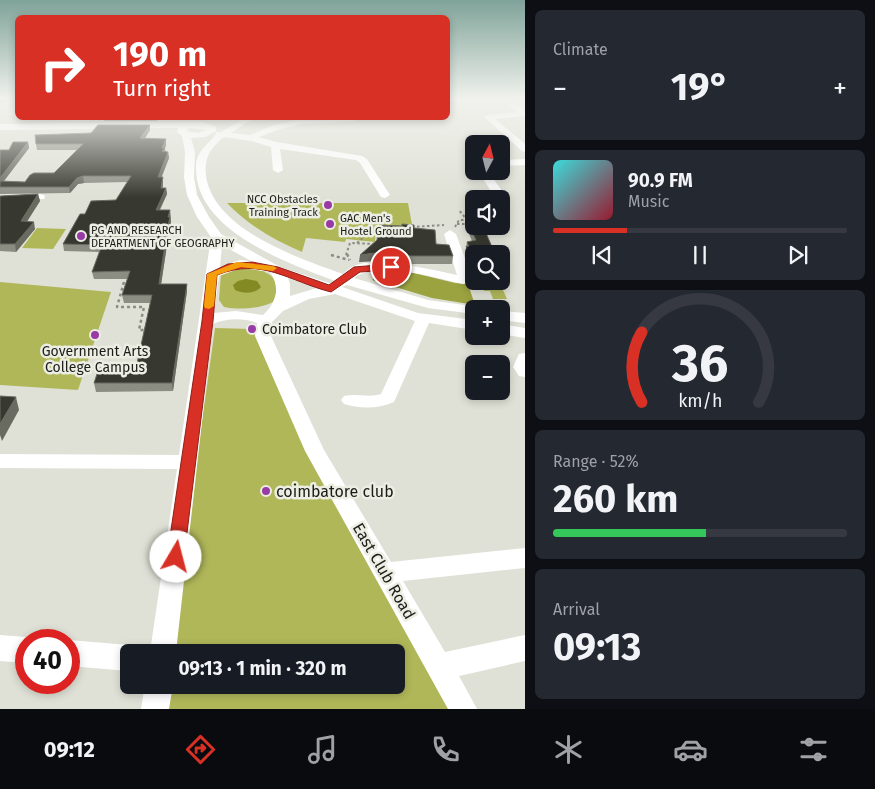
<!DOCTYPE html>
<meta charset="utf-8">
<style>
:root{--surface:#171b24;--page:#242831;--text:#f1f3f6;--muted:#9ea1a6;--line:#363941;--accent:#d93025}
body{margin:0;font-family:"Fira Sans",sans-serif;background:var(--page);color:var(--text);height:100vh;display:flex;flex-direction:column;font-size:19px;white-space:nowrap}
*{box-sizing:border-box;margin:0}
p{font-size:16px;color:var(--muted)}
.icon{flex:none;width:28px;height:28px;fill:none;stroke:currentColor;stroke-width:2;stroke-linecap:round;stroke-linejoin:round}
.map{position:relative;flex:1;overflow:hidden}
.drawer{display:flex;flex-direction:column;gap:10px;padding:10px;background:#0d0f14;width:350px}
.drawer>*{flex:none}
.guide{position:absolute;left:15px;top:15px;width:435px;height:105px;border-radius:8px;box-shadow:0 2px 8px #0003;background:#d93025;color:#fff;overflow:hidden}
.needle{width:32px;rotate:7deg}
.controls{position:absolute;left:465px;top:135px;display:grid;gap:10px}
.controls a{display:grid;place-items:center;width:45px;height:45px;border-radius:8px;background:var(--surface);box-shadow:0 2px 8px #0003;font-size:25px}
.speed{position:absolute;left:15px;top:629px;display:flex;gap:10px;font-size:25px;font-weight:700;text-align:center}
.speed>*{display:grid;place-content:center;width:65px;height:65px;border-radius:50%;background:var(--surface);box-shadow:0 2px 8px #0003;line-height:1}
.speed .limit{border:8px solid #d22;background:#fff;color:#111}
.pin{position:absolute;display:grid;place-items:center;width:42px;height:42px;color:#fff;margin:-21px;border:2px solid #fff;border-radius:50%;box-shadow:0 1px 5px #0007}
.me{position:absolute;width:55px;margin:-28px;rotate:8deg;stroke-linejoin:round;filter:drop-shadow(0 0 4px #0008)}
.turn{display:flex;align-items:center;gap:18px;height:105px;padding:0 15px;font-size:22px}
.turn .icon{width:65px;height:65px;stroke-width:2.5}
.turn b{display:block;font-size:35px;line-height:42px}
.big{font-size:38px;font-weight:700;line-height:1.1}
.drawer .card{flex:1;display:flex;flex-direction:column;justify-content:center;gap:8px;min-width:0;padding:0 18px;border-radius:8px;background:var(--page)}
.drawer .dial{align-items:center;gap:0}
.dial svg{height:130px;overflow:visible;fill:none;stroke:var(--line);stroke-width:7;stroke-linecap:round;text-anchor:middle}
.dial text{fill:var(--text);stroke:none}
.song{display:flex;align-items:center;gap:15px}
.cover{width:60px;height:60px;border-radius:8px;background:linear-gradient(135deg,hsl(180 70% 55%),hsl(350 70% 35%))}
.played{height:5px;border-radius:2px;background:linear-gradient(90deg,var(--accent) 25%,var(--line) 25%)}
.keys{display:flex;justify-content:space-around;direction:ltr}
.heat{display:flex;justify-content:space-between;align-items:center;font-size:28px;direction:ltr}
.charge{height:8px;border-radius:4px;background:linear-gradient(90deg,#34c759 52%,var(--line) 0)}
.trip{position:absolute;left:120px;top:644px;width:285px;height:50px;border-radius:8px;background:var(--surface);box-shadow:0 2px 8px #0003;font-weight:700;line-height:50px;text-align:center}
.tab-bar{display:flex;height:80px;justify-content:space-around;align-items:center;background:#090b0e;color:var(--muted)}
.tab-bar .icon{width:35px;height:35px}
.tab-bar .active{color:var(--accent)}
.tab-bar b{font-size:22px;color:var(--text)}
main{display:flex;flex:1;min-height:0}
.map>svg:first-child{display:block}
.green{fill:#b0b759}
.forest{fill:#9ba341}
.water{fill:#838923}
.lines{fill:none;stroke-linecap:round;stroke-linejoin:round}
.path-far1{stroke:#8b8c84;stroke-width:2;stroke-dasharray:2.5 2.5;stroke-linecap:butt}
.path{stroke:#8b8c84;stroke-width:2.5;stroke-dasharray:3 3;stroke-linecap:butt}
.minor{fill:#fff;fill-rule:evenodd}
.wall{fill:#8b8c82}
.shaded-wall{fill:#696b61}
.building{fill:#37382f;stroke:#696b61}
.route{fill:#d93025;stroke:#8d1f18}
.slow{fill:#f59e0b}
.poi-dot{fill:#983ba4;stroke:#eceee3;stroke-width:2}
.labels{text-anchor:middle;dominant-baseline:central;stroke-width:5;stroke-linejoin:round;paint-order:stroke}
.far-poi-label{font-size:11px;fill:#1c1c19;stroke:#eceee3;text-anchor:start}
.poi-label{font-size:14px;fill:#1c1c19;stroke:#eceee3;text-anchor:start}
.near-poi-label{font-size:16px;fill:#1c1c19;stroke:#eceee3;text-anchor:start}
.near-street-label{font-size:16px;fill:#1c1c19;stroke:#eceee3}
</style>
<main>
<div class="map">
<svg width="525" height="709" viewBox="0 0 525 709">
<rect width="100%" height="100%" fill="#dfe1d6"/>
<!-- green -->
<g class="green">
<path d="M227,203H408L413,230L376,228L375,242L346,239L345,242L306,238L302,252C274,240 248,225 227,203Z"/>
<polygon points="37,228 66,229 53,249 22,248"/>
<path d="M250,268C270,271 284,280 273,302C259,309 239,310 224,307L219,300L221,273L230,269Z"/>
<polygon points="480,281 499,281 507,299 493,299 490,291 484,291"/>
<polygon points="0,282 111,292 78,390 0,385"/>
<polygon points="215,328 252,329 459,709 162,709 165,685 396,685 396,652 170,652"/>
</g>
<!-- forest -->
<polygon class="forest" points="387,269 414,273 455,283 468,284 475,305 432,298 372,280 382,270"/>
<!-- water -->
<path class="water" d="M246,279L257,281L261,287C255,294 244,294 235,290L233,285L238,281Z"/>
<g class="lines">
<!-- path-far1 -->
<g class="path-far1">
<polyline points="457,224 468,224"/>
<polyline points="412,227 444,225"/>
<polyline points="455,227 459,220 467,220 459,210"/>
<polyline points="357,243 372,230 379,230"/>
<polyline points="346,255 350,243 375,244"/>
</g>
<!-- path -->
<g class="path">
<polyline points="347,254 350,260"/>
<polyline points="331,255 349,260"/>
<polyline points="124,282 117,307 144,307 139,330 146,330"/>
</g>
<!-- minor -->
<g class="minor">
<polygon points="501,99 509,99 525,110 525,116 495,119 525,144 525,152 522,151 484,117 488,115 517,112"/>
<polygon points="15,101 18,101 18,118 22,118 18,119 8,114"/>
<path d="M245,118H254L231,133L250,135L274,125L301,119L359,118L355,121L301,124L280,129L259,137L276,142L362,156L367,159L390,195L385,198L381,197L360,163L356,160L280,149L283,170L278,173L273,170L271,147L252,141L224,137C210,148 204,158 206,176C214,230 298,258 343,274C345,272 349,268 352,267C372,255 434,270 457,275L444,234L450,230L456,234L471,275L468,283L463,284C437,278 376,260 354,278L428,300L479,307L481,309H474V314L428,308L347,285L342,287L418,313L474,320V330L429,323L394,402C378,409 360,409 344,404L341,400L344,396C356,393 369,398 381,394L415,321L335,294L309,299L283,311L272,322L271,336L324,450L391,562L525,548V568L403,581L445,652L525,635V661L459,676L477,709H448L305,451L255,336L257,323C243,318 227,318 213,324L176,652H150L177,469L0,468V454L179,455L211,237L197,217L187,195L184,177L185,152L182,136L177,132L178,128L0,130V124L203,122L216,127V131L205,137L191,138L195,152L194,177L197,195L209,217L221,234L280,267L332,284L335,281C286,262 194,231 196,166C196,148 215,141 216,132H221ZM190,128L207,130L198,133L186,131ZM222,245L251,261L240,260L220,267ZM241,268L270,272C281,288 276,303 263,315L236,311L214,313L219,276ZM288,278L317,288L290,296V284Z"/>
<polygon points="525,159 525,165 501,166 501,160"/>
<polygon points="478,171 488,171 509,201 507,203 501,204 501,199 496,199"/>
<polygon points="40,194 44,195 45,197 44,199 0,201 0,195"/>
<polygon points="501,311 525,313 525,323 501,320"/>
<polygon points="501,324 525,328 525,338 501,334"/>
<polygon points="525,353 525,377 519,376 513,367 519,354"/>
<polygon points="0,635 26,637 33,640 26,640 26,663 0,661"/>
<polygon points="69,640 129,645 138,649 140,652 129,652 129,671 69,666"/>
<polygon points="145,685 173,685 169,709 141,709"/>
</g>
</g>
<!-- wall -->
<g class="wall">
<polygon points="0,99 12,99 2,103 0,103"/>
<polygon points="104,118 192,118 192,119 158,118 157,121 104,121"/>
<polygon points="150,125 150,130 145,138 166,139 166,145 165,148 165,152 168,152 169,158 161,177 163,184 163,188 166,188 167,194 160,210 170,210 171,224 167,240 167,245 161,284 187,291 173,391 96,392 94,383 136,368 150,303 124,303 122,295 127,279 94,279 92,272 99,252 64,251 63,244 85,214 116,200 127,182 84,183 78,184 70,193 0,194 0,150 9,150 28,142 29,148 4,181 25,182 54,173 77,150 37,150 36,144 91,133"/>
<polygon points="38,194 40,201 27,221 35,229 16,252 0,251 0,196"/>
<polygon points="469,225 483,226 474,254 474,268 470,268 465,253 467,242 472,241 468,231"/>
<polygon points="414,228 453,256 452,264 411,264 374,261 359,262"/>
</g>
<!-- shaded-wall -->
<g class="shaded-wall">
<polygon points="1,99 12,99 2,103"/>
<polygon points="150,125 150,130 141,144 140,138"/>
<polygon points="166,139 166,145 165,148 166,154 163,157 162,148"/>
<polygon points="28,142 29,148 0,186 0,178"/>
<polygon points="168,152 169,158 159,184 158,177"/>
<polygon points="83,176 84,183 78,184 70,193 69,187 77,178"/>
<polygon points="163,177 163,184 161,194 161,188"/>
<polygon points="166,188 167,194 156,217 156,210"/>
<polygon points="38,194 40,201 23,228 21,221"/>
<polygon points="170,210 171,224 167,240 167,245 160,292 159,284 165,238"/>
<polygon points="34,222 35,229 16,252 15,244"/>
<polygon points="375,253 374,261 359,262 360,255"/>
<polygon points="187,284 187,291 173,391 172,383"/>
<polygon points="16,397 19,410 2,441 0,435 0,424"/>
</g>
<!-- building -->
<g class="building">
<polygon points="98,125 150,125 140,138 166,139 162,148 165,148 162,151 168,152 158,177 163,177 161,188 166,188 156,210 170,210 168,217 170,217 165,238 166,238 159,284 187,284 172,383 94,383 99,368 136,368 152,295 122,295 130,271 92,272 102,245 63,244 80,214 85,214 91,201 116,200 131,176 83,176 77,178 69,187 0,187 0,181 25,182 30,175 34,173 54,173 83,144 36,144 35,135 91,133"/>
<polygon points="13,142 28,142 0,178 0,150 9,150"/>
<polygon points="38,194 21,221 34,222 15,244 0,244 0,196"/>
<polygon points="402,224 414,225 414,228 435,230 436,244 449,245 453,256 412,256 375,253 360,255 377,240 379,225 402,226"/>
<polygon points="469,225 474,225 474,226 483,226 495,254 474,254 474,262 472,262 466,246 469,247 467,242 476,240"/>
<polygon points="0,396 16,397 0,424"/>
</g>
<!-- sky -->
<linearGradient id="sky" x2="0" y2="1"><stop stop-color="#7fa399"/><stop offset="0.5" stop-color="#f1f2ed"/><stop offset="1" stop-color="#f1f2ed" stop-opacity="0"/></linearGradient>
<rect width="525" height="198" fill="url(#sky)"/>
<!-- route -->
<path class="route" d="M252,262L278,267L329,285L354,267L391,264L396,267L391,270L360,272L331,292C288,281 262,257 217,275L213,321L184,557L181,562L176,564L170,562L167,557L202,321L207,274L228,264Z"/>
<!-- slow -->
<polygon class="slow" points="237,262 273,266 277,268 273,271 241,267 217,275 214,306 209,309 205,308 204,306 207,274"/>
<!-- markers -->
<g class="poi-dot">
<circle cx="328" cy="205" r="5"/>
<circle cx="330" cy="224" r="5"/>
<circle cx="81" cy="236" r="5"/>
<circle cx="252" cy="329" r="5"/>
<circle cx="95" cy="335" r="5"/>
<circle cx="266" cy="491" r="5"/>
</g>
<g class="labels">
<!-- far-poi labels -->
<g class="far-poi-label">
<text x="318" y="199" text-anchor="end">NCC Obstacles<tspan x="318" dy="13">Training Track</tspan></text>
<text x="340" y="218">GAC Men's<tspan x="340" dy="13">Hostel Ground</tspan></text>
<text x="91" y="230">PG AND RESEARCH<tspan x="91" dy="13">DEPARTMENT OF GEOGRAPHY</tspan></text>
</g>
<!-- poi labels -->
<g class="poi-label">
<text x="262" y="329">Coimbatore Club</text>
<text x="95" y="351" text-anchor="middle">Government Arts<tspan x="95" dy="16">College Campus</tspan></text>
</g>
<!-- near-poi labels -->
<g class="near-poi-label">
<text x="276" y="491">coimbatore club</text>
</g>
<!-- near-street labels -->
<g class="near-street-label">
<text transform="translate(384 571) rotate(60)">East Club Road</text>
</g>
</g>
</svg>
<div class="controls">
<a><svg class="needle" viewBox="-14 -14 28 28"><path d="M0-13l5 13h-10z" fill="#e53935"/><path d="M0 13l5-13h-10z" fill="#9ea1a6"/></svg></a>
<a><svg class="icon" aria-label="sound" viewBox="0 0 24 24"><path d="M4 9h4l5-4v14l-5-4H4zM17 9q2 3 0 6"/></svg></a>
<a><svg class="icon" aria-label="search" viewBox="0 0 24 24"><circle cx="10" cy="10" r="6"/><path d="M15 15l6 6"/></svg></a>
<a>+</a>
<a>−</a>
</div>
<div class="speed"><div class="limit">40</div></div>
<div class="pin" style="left:391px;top:267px;background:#d93025"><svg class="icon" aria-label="arrive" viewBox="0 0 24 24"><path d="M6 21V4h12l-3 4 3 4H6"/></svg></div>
<svg class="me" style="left:176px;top:557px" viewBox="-20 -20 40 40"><circle r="19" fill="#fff"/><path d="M0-13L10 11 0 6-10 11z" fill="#d93025"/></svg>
<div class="trip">09:13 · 1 min · 320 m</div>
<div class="guide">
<div class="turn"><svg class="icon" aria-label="right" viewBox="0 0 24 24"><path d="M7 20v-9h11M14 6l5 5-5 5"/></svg><div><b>190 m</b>Turn right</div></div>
</div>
</div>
<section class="drawer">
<div class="card"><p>Climate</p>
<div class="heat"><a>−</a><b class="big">19°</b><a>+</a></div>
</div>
<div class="card">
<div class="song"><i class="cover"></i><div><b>90.9 FM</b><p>Music</p></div></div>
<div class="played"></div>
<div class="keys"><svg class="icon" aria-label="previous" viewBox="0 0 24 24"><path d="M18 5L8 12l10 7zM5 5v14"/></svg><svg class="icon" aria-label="pause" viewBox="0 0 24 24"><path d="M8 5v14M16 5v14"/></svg><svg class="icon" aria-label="next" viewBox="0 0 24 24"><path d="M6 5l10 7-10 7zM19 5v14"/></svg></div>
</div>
<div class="card dial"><svg viewBox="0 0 100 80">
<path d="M14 69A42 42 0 1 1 86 69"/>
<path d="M14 69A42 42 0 0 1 14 26" stroke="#d93025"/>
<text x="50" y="56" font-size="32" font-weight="700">36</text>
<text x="50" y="72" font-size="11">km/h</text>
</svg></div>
<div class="card"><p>Range · 52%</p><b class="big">260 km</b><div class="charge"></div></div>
<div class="card"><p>Arrival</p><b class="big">09:13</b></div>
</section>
</main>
<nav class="tab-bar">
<b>09:12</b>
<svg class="icon active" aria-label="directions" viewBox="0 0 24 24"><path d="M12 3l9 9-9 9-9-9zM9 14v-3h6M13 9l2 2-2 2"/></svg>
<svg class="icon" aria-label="music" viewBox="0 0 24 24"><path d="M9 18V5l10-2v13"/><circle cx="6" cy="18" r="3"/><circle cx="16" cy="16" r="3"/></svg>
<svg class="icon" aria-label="phone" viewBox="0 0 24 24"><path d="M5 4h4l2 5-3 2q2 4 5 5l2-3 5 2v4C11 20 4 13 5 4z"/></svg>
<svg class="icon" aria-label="climate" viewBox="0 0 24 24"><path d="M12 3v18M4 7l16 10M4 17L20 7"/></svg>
<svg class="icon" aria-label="car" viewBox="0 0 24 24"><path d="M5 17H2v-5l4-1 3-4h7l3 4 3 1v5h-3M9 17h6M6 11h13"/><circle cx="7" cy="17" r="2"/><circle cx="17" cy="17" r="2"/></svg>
<svg class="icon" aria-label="filters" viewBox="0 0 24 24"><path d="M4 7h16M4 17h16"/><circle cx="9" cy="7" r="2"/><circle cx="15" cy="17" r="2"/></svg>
</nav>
